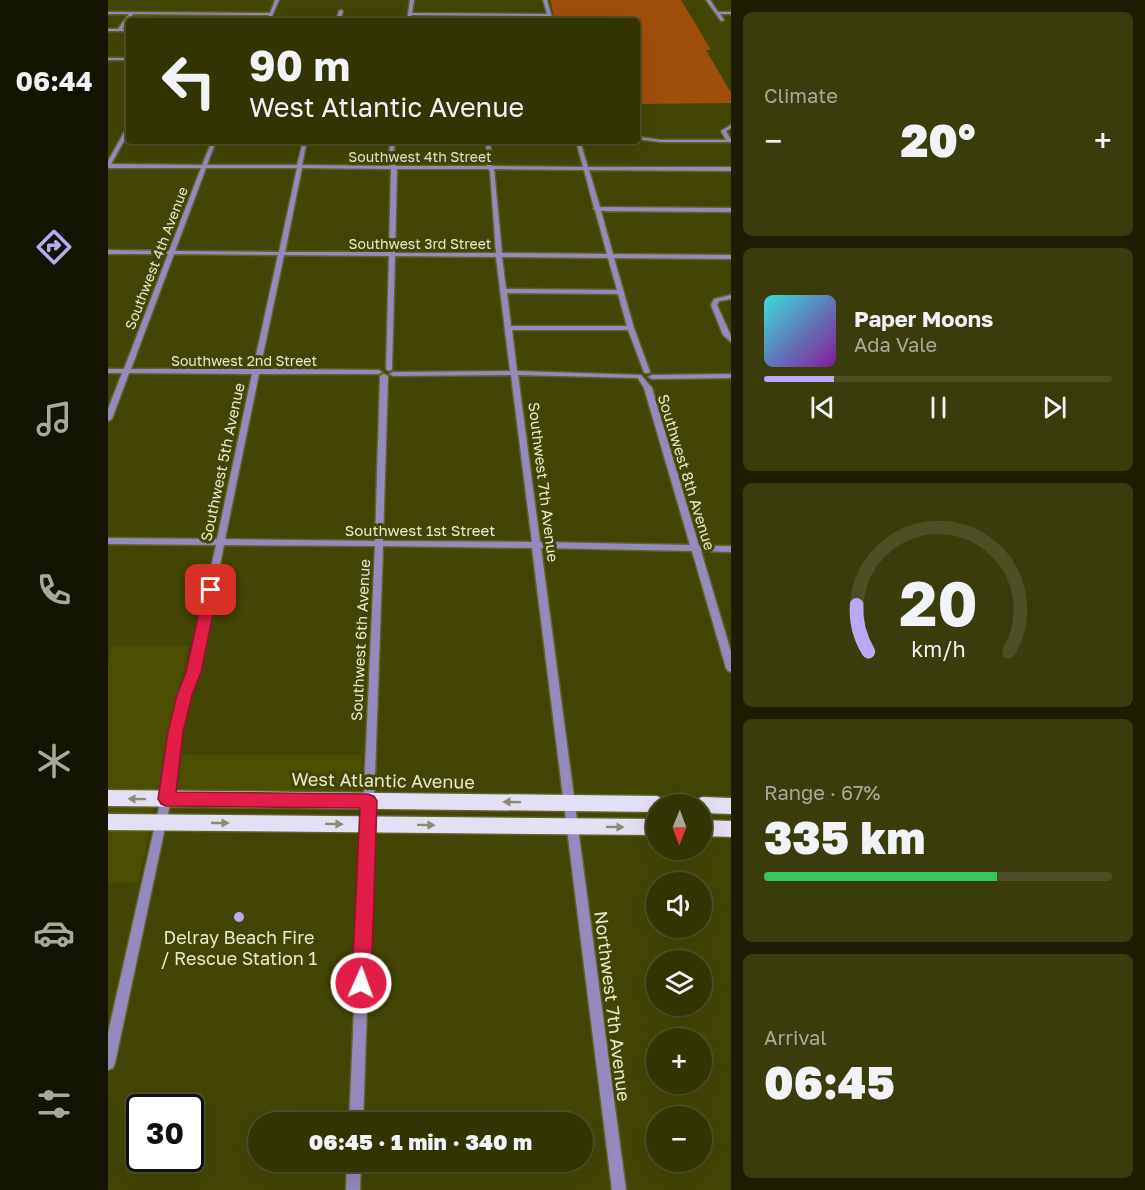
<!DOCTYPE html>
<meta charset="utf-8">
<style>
:root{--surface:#323402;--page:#3a3c0c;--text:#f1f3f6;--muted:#a8aa99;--line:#4d4f24;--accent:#b9aaf7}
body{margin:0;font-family:"Golos Text",sans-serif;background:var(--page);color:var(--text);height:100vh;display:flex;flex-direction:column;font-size:22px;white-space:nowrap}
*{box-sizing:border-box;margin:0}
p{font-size:20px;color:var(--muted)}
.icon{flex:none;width:33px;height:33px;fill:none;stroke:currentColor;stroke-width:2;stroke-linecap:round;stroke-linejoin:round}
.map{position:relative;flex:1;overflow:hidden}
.side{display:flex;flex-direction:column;gap:12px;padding:12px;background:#1c1d01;width:414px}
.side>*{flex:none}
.banner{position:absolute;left:18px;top:18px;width:514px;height:126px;border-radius:6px;box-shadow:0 6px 24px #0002,0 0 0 2px var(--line);background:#323402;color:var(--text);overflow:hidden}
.needle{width:39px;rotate:181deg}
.controls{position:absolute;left:538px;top:794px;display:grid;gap:12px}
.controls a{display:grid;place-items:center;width:66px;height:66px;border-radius:50%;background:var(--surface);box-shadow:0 6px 24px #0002,0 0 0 2px var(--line);font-size:30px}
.speed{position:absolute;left:18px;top:1094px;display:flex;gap:12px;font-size:30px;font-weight:700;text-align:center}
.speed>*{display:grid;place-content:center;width:78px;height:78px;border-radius:50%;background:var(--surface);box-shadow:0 6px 24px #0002,0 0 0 2px var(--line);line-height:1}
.speed .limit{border:3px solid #111;border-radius:9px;background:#fff;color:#111}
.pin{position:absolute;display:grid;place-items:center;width:51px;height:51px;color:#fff;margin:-26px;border-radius:12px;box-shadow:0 3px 9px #0006}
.me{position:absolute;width:66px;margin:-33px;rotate:2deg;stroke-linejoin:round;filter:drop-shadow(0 0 4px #0008)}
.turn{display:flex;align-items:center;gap:21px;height:126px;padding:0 24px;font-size:27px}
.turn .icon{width:78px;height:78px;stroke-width:2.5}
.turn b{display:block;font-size:42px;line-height:51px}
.big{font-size:45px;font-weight:800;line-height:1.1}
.side .card{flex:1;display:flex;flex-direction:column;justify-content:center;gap:9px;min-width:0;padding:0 21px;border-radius:9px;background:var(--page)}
.side .dial{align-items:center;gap:0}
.dial svg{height:156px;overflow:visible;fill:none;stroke:var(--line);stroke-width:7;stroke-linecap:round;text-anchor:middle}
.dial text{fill:var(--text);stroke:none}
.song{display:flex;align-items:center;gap:18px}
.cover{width:72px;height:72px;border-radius:9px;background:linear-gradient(135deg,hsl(180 70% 55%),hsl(290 70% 35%))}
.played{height:6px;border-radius:3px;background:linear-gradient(90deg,var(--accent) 20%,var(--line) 20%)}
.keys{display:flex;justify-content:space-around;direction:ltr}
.heat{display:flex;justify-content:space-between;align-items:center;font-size:33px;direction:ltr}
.charge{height:9px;border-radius:4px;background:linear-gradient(90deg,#34c759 67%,var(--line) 0)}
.trip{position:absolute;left:140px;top:1112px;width:345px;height:60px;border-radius:30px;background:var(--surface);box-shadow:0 6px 24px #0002,0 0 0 2px var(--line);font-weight:800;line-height:60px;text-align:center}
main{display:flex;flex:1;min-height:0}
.tabs{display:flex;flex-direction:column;width:108px;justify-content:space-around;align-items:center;background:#141501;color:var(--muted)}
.tabs .icon{width:42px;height:42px}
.tabs .active{color:var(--accent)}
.tabs b{font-size:27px;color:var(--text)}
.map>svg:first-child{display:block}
.built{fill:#4c4f00}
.green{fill:#a04f0b}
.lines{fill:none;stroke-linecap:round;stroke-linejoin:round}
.minor-casing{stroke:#606327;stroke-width:3}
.primary-casing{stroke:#606327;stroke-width:3}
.minor{fill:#948abd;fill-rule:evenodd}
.primary{fill:#e3e0f5;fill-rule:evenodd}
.oneway{fill:#8a8b70}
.route{fill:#e11d48;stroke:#92132f;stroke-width:1.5}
.poi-dot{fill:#b9aaf7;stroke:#424503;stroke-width:2}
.labels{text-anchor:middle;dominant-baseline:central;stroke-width:6;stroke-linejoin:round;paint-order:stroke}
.far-street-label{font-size:14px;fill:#e7eacc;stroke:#424503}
.street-label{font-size:15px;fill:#e7eacc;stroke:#424503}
.near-street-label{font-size:18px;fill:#e7eacc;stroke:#424503}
.near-poi-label{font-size:18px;fill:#e7eacc;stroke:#424503}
</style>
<main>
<nav class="tabs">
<b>06:44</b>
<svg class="icon active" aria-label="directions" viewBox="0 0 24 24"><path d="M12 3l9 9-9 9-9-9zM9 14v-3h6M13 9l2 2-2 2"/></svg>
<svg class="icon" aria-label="music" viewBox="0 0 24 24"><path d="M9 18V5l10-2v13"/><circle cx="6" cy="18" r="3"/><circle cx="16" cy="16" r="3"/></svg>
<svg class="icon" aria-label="phone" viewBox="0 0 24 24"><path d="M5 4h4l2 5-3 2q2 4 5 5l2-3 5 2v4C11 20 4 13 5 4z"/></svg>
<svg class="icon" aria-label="climate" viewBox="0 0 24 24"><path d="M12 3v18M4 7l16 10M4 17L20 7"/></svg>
<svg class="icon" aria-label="car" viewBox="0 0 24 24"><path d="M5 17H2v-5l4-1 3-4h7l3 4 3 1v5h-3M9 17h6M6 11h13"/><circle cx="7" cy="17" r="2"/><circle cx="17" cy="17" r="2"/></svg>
<svg class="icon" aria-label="filters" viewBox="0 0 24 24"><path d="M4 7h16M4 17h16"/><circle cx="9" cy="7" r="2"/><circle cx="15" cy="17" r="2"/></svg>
</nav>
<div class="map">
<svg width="623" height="1190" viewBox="0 0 623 1190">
<rect width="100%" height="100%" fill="#424503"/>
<!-- built -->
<polygon class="built" points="5,646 81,646 56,755 254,755 251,791 50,791 30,883 0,883 0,663"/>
<!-- green -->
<polygon class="green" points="442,0 573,0 603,50 598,50 623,93 623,103 530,104 530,21 447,21"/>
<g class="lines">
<!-- minor casing -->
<g class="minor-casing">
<g id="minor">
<polygon points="167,0 171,0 162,21 158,21 161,15 25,14 14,29 21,29 21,31 0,31 0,29 10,29 21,14 0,14 0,12 162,13"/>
<polygon points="302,0 306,0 304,13 439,14 435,0 439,0 445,21 441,21 440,16 304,15 303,21 299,21"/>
<polygon points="598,0 602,0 610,12 623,12 623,14 612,14 616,20 613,21"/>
<polygon points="233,10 235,11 232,21 228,21 231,11"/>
<rect x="0" y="58" width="21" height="2"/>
<polygon points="623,125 623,128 618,131 623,140 623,142 553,142 530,139 530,137 553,140 618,140 613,131"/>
<path d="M19,127H21V132L3,164L94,165L104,141H108L99,165H189L195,141H199L194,165L282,166L279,162L283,141H287L285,162L288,166H379L378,141H382L384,166L475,167L468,141H472L480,167H623V171L481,170L492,207L623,208V212L493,211L505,254L623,255V259L506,258L526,328L542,372L541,373H537L536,372L520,330H404L409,371L533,375L544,388L591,546H623V552L593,551L623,652V672L620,671L618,668L584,551L433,548L518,1190H504L424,548L275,546L255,1122H241L267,546L116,545L90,672L81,695L72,732L66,785L7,1063L5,1068L0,1070V1033L56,785L62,732L71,695L80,672L108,545L0,544V538L109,539L144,374L21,373L4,419L0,421V409L14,373H0V369H16L60,254H0V250L61,251L93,168H0V161ZM98,168H189L171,252L67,251ZM194,168L283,169L281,252H177ZM289,169H380L382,171L388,253H287ZM386,169L476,170L486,208L485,209L487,210L499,254L394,253ZM66,254L170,255L145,369H23ZM176,255L281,256L278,369L281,371L284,369L287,256L388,257L402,371L285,372L282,374L285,376L403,375L424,542L275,541L280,376L276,374L272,376L267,541L117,539L151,374H271L274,372L271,370L152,369ZM394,257L500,258L509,290L398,289ZM399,293L510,294L519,326H403ZM410,375L530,378L536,388L582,545L432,542Z"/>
<polygon points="623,295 623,299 611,301 609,305 623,336 623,342 615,335 603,305 606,299"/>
<polygon points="623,374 623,378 544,379 540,377 544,375"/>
<polygon points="239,1161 253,1161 252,1190 238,1190"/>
</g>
</g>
<!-- primary casing -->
<g class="primary-casing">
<g id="primary">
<polygon points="0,790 549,796 555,799 558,804 549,804 549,812 0,806"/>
<polygon points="594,797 623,798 623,814 594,813 594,804 585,804 588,800"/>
<polygon points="0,814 549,819 549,835 0,830"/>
<polygon points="594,820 623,821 623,837 594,836"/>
</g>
</g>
<!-- minor -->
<use href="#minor" class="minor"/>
<!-- primary -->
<use href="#primary" class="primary"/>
</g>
<!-- one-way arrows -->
<defs><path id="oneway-solid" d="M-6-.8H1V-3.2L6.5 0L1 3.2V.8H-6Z" transform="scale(1.5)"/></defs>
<g class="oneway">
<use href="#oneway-solid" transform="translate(29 799) rotate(-179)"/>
<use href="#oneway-solid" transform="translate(404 802) rotate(-179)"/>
<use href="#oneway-solid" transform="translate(112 823)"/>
<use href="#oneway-solid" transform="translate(226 824) rotate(1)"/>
<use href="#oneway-solid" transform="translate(318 825) rotate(1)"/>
<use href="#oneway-solid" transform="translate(507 827) rotate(1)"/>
</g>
<!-- route -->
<polygon class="route" points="103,586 110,590 93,672 84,695 75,732 68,792 260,794 266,796 269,801 263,983 260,989 253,992 246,989 244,983 252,808 58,806 53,804 50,799 60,732 69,695 78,672 96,590"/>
<!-- markers -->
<circle class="poi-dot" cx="131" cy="917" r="6"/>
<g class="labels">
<!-- far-street labels -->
<g class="far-street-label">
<text x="312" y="156">Southwest 4th Street</text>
<text x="312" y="243">Southwest 3rd Street</text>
<text transform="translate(48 258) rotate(-69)">Southwest 4th Avenue</text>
<text x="136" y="360">Southwest 2nd Street</text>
</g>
<!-- street labels -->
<g class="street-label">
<text transform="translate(114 462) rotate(-78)">Southwest 5th Avenue</text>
<text transform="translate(579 472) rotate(73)">Southwest 8th Avenue</text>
<text transform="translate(436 482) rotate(83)">Southwest 7th Avenue</text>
<text x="312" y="530">Southwest 1st Street</text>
<text transform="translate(252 640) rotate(-87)">Southwest 6th Avenue</text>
</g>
<!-- near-street labels -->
<g class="near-street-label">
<text transform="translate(275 780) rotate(1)">West Atlantic Avenue</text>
<text transform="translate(505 1006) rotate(83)">Northwest 7th Avenue</text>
</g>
<!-- near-poi labels -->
<g class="near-poi-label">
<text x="131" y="937">Delray Beach Fire<tspan x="131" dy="21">/ Rescue Station 1</tspan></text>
</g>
</g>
</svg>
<div class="controls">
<a><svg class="needle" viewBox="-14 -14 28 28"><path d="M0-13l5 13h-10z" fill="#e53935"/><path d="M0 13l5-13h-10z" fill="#a8aa99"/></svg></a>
<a><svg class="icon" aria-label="sound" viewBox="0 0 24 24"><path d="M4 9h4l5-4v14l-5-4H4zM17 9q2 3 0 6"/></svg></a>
<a><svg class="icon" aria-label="layers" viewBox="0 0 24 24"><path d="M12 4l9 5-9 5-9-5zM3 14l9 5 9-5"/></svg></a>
<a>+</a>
<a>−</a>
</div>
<div class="speed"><div class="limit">30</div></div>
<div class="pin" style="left:103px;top:590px;background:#d93025"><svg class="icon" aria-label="arrive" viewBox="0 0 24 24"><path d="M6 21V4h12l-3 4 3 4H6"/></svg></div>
<svg class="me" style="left:253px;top:983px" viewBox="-20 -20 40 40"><circle r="17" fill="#e11d48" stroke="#fff" stroke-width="3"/><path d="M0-11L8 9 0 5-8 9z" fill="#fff"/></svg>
<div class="trip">06:45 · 1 min · 340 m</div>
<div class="banner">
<div class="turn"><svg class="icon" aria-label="left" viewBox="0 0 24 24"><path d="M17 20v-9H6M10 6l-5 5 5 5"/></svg><div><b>90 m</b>West Atlantic Avenue</div></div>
</div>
</div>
<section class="side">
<div class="card"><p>Climate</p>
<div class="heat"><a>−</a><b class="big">20°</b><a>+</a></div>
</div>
<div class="card">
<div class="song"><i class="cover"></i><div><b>Paper Moons</b><p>Ada Vale</p></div></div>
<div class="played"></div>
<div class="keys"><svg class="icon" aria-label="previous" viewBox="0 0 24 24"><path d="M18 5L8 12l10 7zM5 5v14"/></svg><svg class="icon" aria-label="pause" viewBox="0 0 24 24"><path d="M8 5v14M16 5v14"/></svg><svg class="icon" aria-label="next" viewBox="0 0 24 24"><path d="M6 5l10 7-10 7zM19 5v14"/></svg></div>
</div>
<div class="card dial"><svg viewBox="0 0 100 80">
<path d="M14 69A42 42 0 1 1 86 69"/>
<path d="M14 69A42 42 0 0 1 8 45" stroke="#b9aaf7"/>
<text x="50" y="56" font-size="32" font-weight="700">20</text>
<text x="50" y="72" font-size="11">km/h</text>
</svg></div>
<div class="card"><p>Range · 67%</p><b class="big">335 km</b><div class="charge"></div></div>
<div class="card"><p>Arrival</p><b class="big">06:45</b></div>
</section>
</main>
